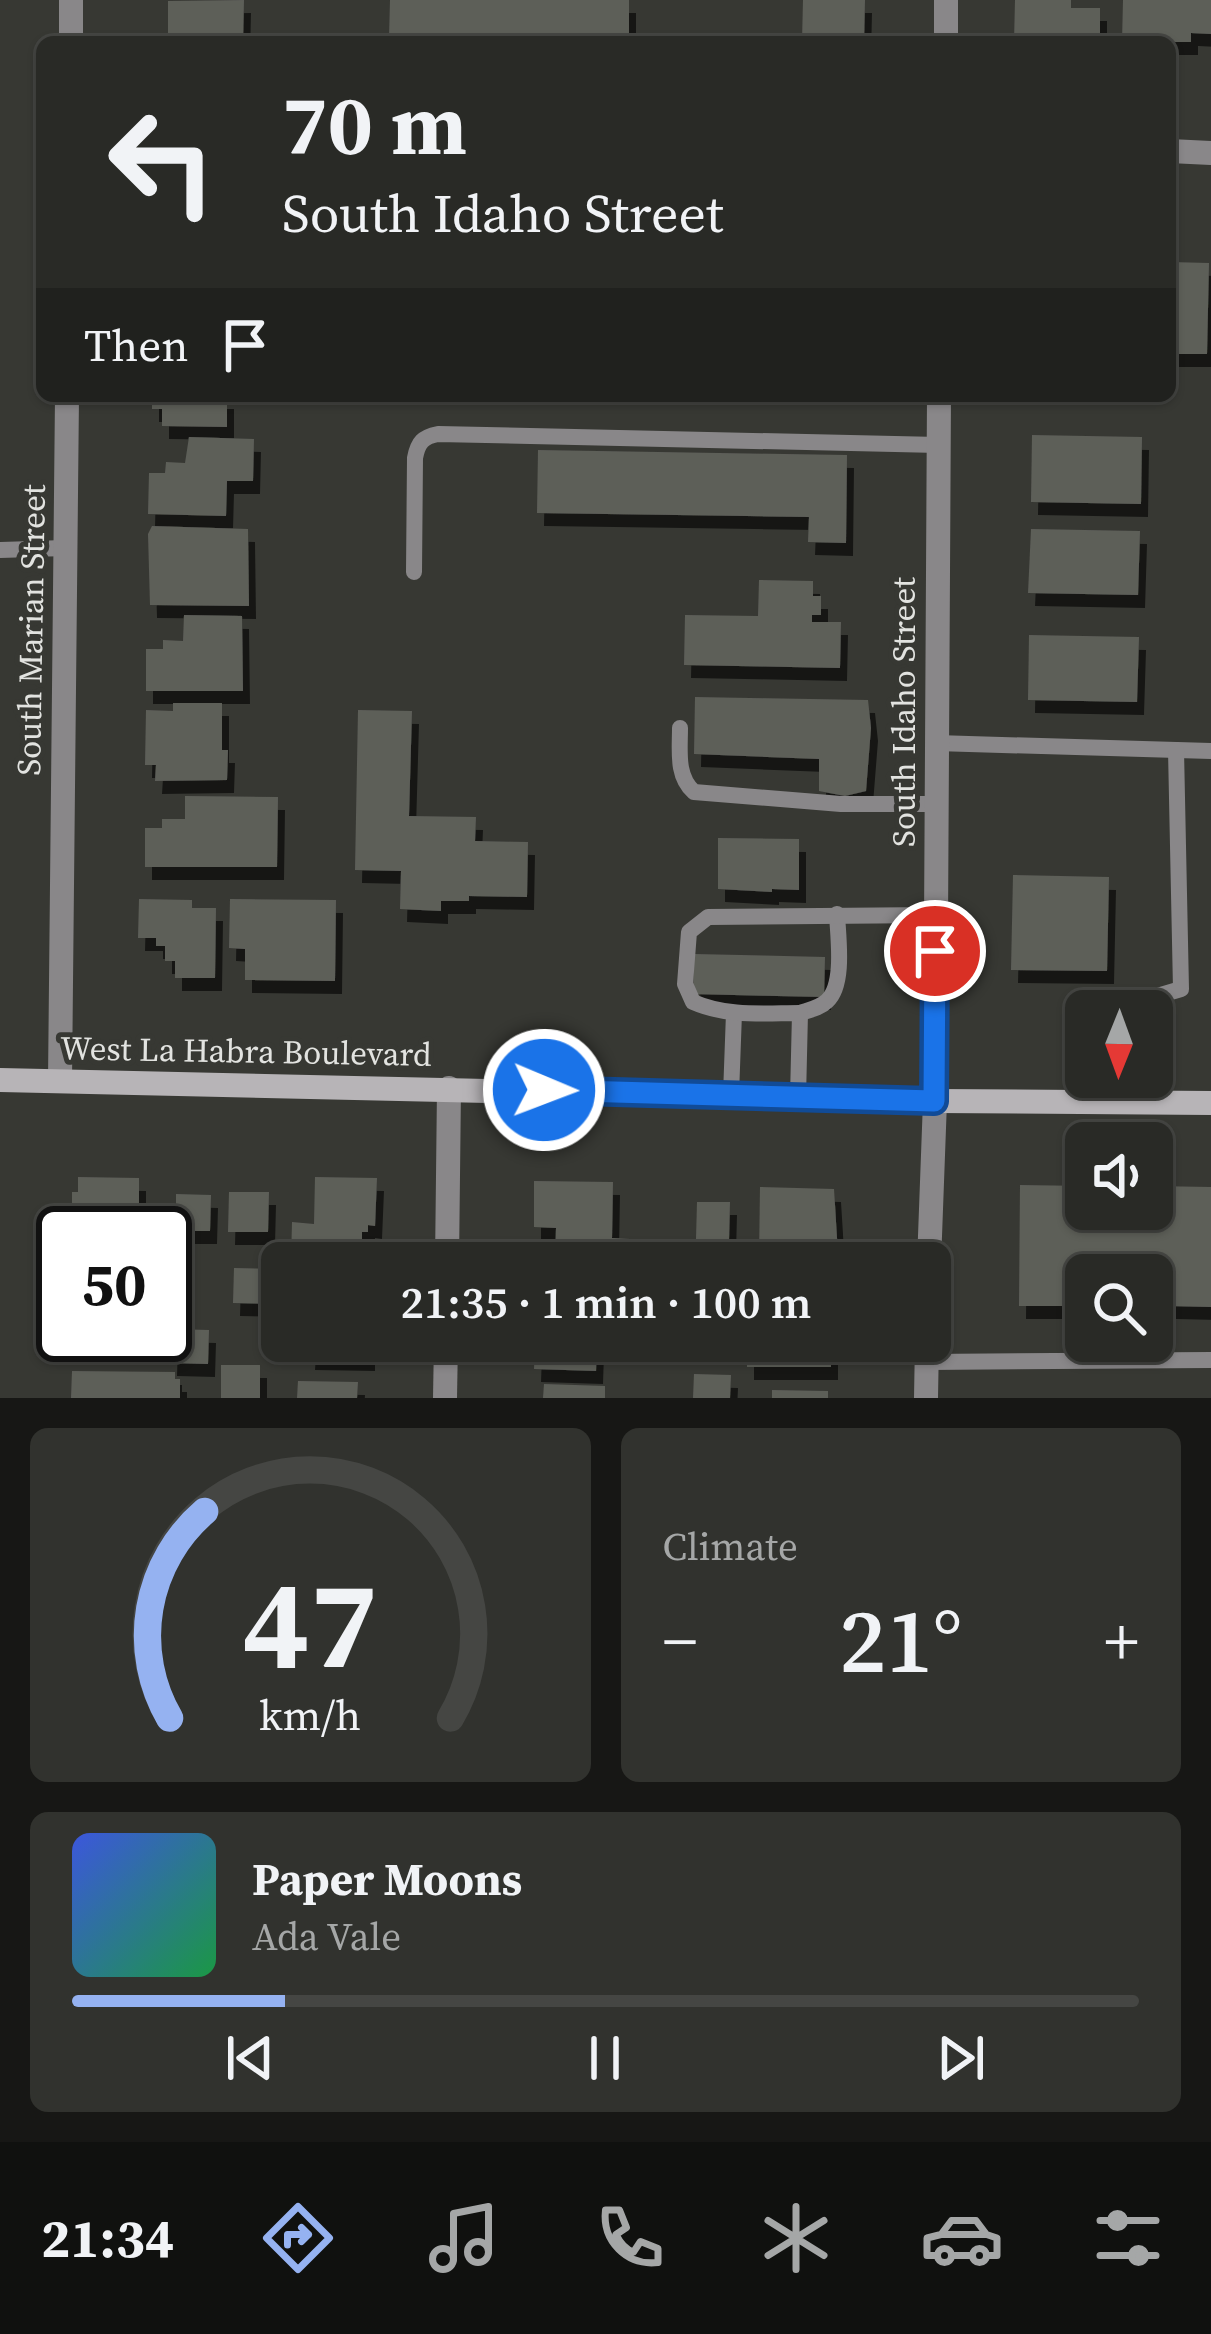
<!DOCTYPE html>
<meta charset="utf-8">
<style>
:root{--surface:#292a26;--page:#31322e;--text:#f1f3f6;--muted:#a5a7a7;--line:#454643;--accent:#95b2f1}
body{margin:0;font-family:"Source Serif 4",serif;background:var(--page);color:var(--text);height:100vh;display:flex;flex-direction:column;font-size:45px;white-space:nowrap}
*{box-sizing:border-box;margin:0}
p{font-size:39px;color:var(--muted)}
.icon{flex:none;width:66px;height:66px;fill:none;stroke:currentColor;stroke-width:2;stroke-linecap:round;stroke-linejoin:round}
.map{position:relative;height:1398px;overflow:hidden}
.details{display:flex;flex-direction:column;gap:30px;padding:30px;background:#171715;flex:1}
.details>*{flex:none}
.guide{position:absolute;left:36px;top:36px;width:1140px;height:366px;border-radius:18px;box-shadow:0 3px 9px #0004,0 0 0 3px var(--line);background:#292a26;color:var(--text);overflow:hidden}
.needle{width:78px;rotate:181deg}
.tools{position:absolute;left:1065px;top:990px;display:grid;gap:24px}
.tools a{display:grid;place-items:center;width:108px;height:108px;border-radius:18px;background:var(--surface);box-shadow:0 3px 9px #0004,0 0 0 3px var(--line);font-size:60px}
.speed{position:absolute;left:36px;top:1206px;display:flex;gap:24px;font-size:60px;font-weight:700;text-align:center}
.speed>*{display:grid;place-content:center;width:156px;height:156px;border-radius:50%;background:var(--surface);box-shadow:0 3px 9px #0004,0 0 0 3px var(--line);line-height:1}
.speed .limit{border:6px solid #111;border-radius:18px;background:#fff;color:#111}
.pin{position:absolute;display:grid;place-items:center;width:102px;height:102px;color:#fff;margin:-51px;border:6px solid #fff;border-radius:50%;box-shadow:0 3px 12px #0007}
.me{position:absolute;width:132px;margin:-66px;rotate:91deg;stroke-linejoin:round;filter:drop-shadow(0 0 9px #0008)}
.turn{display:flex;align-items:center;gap:42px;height:252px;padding:0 48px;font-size:54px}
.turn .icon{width:156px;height:156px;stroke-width:2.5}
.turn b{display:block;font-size:84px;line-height:102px}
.then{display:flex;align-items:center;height:114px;padding:0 48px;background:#0003;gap:24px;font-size:45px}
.big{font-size:90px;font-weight:600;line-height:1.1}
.details .card{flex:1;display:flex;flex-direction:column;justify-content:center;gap:18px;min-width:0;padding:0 42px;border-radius:18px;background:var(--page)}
.details .dial{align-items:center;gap:0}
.dial svg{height:312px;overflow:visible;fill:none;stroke:var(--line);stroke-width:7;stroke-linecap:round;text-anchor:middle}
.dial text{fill:var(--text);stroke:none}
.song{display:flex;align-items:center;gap:36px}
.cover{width:144px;height:144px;border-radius:18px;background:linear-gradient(135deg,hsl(230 70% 55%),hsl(140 70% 35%))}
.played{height:12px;border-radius:6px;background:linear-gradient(90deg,var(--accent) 20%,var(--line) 20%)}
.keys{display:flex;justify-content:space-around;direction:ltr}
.heat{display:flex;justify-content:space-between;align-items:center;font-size:66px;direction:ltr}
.details .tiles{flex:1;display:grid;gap:30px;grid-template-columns:1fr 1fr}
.card:last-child{grid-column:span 2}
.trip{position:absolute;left:261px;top:1242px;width:690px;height:120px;border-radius:18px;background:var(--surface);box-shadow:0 3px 9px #0004,0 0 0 3px var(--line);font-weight:600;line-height:120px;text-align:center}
.dock{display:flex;height:192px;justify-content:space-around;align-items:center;background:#10110f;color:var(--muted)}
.dock .icon{width:84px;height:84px}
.dock .current{color:var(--accent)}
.dock b{font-size:54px;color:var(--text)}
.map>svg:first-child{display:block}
.building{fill:#5d5e59;filter:url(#shadow)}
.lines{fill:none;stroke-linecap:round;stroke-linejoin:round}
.service{stroke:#898789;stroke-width:16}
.minor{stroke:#898789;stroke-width:24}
.tertiary{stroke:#898789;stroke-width:24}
.secondary{stroke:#b7b4b7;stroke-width:24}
.route-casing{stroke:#114b97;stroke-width:30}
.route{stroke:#1a73e8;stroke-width:21}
.labels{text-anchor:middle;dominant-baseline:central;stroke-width:10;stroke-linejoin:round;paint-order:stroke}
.street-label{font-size:33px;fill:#e2e3e0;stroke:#373833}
</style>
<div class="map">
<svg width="1211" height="1398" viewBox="0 0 1211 1398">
<defs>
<filter id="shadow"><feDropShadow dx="7" dy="13" stdDeviation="0" flood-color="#0009"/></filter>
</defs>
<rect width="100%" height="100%" fill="#373833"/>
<!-- building -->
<g class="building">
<polygon points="244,0 243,42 168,42 168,1"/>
<polygon points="390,0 629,0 629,42 462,40 462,35 440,34 440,39 389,38"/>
<polygon points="803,0 865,0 864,42 802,41"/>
<polygon points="1015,0 1071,0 1071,8 1100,8 1100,34 1106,34 1105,42 1014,42"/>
<polygon points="1123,0 1211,0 1211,34 1191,33 1191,42 1122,42"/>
<polygon points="1170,262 1209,263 1207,354 1170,354"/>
<polygon points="152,396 227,396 227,427 162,426 162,409 152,409"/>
<polygon points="1032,435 1142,437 1141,504 1031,502"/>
<polygon points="189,437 254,439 253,481 227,481 226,516 148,514 149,473 165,473 166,462 185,463"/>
<polygon points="538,450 847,455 846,543 808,542 809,517 537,513"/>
<polygon points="152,526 248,529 249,606 150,605 148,534"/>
<polygon points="1031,529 1140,531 1138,595 1028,593"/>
<polygon points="759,580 813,581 813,596 821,596 821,615 812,615 812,622 841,622 840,668 684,665 685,615 758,616"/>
<polygon points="184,615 242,616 243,691 146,691 146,649 163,649 163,640 183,641"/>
<polygon points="1029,635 1139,637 1137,702 1028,700"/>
<polygon points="695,697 868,700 871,728 866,791 845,796 819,791 819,759 694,754"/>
<polygon points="173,703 222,703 222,750 228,750 227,780 155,781 156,765 145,765 146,710 173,711"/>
<polygon points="358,710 412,711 409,816 476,817 475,841 528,842 527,897 469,896 469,901 441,901 441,911 400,909 401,871 355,870"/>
<polygon points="185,796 278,797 277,867 145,867 145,828 162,828 162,819 185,819"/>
<polygon points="718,838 799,839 799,890 772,889 772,892 718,889"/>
<polygon points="1013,875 1109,877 1107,971 1011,970"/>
<polygon points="139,899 192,900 192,908 216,908 215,978 175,978 175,961 165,961 165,946 156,946 156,938 138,938"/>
<polygon points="230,899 336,900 335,981 245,980 245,949 229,948"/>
<polygon points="694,954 825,957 824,997 693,994"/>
<polygon points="78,1177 139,1178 139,1233 78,1233 78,1204 72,1204 72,1192 78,1192"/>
<polygon points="315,1177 377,1178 375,1226 368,1225 368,1232 362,1232 362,1262 291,1261 292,1222 314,1224"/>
<polygon points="534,1181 613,1182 612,1238 630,1239 630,1263 555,1263 556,1228 534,1227"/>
<polygon points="1020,1185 1086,1186 1086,1209 1152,1209 1152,1186 1211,1187 1211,1307 1169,1306 1169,1319 1152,1319 1152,1275 1086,1275 1086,1319 1077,1319 1077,1306 1019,1306"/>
<polygon points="760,1187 834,1189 838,1254 759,1256"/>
<polygon points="229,1192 269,1192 268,1232 228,1232"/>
<polygon points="176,1194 211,1195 210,1231 176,1231"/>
<polygon points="697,1202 730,1202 729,1240 696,1239"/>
<polygon points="234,1268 275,1269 274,1304 233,1303"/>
<polygon points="165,1276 174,1277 173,1329 165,1329"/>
<polygon points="171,1329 209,1330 208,1364 170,1363"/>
<polygon points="309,1341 368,1341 368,1358 308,1357"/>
<polygon points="535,1341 597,1341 596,1371 534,1369"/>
<rect x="747" y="1341" width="84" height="26"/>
<rect x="221" y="1365" width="39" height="33"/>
<polygon points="72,1371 175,1372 175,1379 180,1379 180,1398 71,1398"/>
<polygon points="694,1374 731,1375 730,1398 693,1398"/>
<polygon points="298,1381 358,1382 357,1398 297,1398"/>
<polygon points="544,1384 605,1386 605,1398 543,1398"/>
<polygon points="772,1390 828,1391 828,1398 772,1398"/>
</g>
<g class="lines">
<!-- service -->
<g class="service">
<polyline points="0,550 65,548"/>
<path d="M414,572L415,458C418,442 423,437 438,434L939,445"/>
<path d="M680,728C680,751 676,776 694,792L841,804H935"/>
<polyline points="936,743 1211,751"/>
<polyline points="1107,1011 1181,989 1176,750"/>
<path d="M800,1013C809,1010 820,1008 827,1001C845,985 838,937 837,914"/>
<polyline points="731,1095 734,1013"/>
<path d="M798,1098L800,1013C764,1013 727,1017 693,1002L685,984L689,932L708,917L935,915"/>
<polyline points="1076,1102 1086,1017"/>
<polyline points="927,1362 1211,1360"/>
</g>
<!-- minor -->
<g class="minor">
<polyline points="71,42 71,0"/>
<polyline points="1170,151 1211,153"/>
<polyline points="60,1081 67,396"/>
<polyline points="447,1263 449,1088"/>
<polyline points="445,1398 446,1341"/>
</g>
<!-- tertiary -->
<g class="tertiary">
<polyline points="946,42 946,0"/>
<polyline points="929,1263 935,1101 939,396"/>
<polyline points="926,1398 927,1341"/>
</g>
<!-- secondary -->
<polyline class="secondary" points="0,1080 935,1101 1211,1103"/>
</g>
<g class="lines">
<!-- route casing -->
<g class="route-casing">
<polyline id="route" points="544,1090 934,1101 935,951"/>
</g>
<!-- route -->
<use href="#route" class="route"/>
</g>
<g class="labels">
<!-- street labels -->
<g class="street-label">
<text transform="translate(31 630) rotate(-89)">South Marian Street</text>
<text transform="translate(903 712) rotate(-90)">South Idaho Street</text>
<text transform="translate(246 1051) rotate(1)">West La Habra Boulevard</text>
</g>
</g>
</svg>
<div class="tools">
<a><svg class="needle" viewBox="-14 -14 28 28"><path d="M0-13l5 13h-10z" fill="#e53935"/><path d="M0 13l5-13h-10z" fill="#a5a7a7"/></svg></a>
<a><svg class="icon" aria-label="sound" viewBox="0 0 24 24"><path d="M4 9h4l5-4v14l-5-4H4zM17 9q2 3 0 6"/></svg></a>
<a><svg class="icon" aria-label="search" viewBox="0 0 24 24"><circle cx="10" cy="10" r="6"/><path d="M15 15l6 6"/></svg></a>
</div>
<div class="speed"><div class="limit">50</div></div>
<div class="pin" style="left:935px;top:951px;background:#d93025"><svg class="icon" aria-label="arrive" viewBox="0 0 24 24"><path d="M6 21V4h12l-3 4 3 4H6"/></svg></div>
<svg class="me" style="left:544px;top:1090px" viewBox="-20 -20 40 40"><circle r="17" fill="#1a73e8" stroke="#fff" stroke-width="3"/><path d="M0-11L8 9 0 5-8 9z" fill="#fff"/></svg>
<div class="trip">21:35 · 1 min · 100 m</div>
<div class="guide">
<div class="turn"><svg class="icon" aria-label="left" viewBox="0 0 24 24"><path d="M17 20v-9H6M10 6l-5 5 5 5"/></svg><div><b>70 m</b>South Idaho Street</div></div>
<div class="then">Then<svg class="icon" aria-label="arrive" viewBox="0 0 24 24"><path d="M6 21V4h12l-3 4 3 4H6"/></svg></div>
</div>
</div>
<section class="details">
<div class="tiles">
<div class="card dial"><svg viewBox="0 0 100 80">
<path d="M14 69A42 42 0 1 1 86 69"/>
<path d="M14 69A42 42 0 0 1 23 16" stroke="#95b2f1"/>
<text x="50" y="56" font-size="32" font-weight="700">47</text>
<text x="50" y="72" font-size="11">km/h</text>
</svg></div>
<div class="card"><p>Climate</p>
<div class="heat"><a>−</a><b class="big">21°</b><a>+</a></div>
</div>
<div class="card">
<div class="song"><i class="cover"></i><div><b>Paper Moons</b><p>Ada Vale</p></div></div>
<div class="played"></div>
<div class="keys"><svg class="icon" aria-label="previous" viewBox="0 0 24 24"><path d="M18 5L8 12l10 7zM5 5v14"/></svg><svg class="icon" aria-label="pause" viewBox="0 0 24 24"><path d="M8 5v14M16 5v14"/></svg><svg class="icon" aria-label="next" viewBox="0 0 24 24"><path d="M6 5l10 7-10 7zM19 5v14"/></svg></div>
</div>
</div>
</section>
<nav class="dock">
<b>21:34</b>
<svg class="icon current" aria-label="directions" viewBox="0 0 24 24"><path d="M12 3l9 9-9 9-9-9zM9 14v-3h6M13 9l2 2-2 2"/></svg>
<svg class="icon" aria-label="music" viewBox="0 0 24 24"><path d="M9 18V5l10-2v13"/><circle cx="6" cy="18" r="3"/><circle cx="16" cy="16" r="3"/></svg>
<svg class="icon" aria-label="phone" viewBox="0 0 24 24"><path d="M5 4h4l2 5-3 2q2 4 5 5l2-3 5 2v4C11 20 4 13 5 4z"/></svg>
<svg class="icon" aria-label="climate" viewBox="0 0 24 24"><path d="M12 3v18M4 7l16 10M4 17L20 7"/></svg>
<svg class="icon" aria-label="car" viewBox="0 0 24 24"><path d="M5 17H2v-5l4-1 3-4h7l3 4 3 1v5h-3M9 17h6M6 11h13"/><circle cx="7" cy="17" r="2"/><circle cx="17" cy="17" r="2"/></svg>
<svg class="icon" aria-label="filters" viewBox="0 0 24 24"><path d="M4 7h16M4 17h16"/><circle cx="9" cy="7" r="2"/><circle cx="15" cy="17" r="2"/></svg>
</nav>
